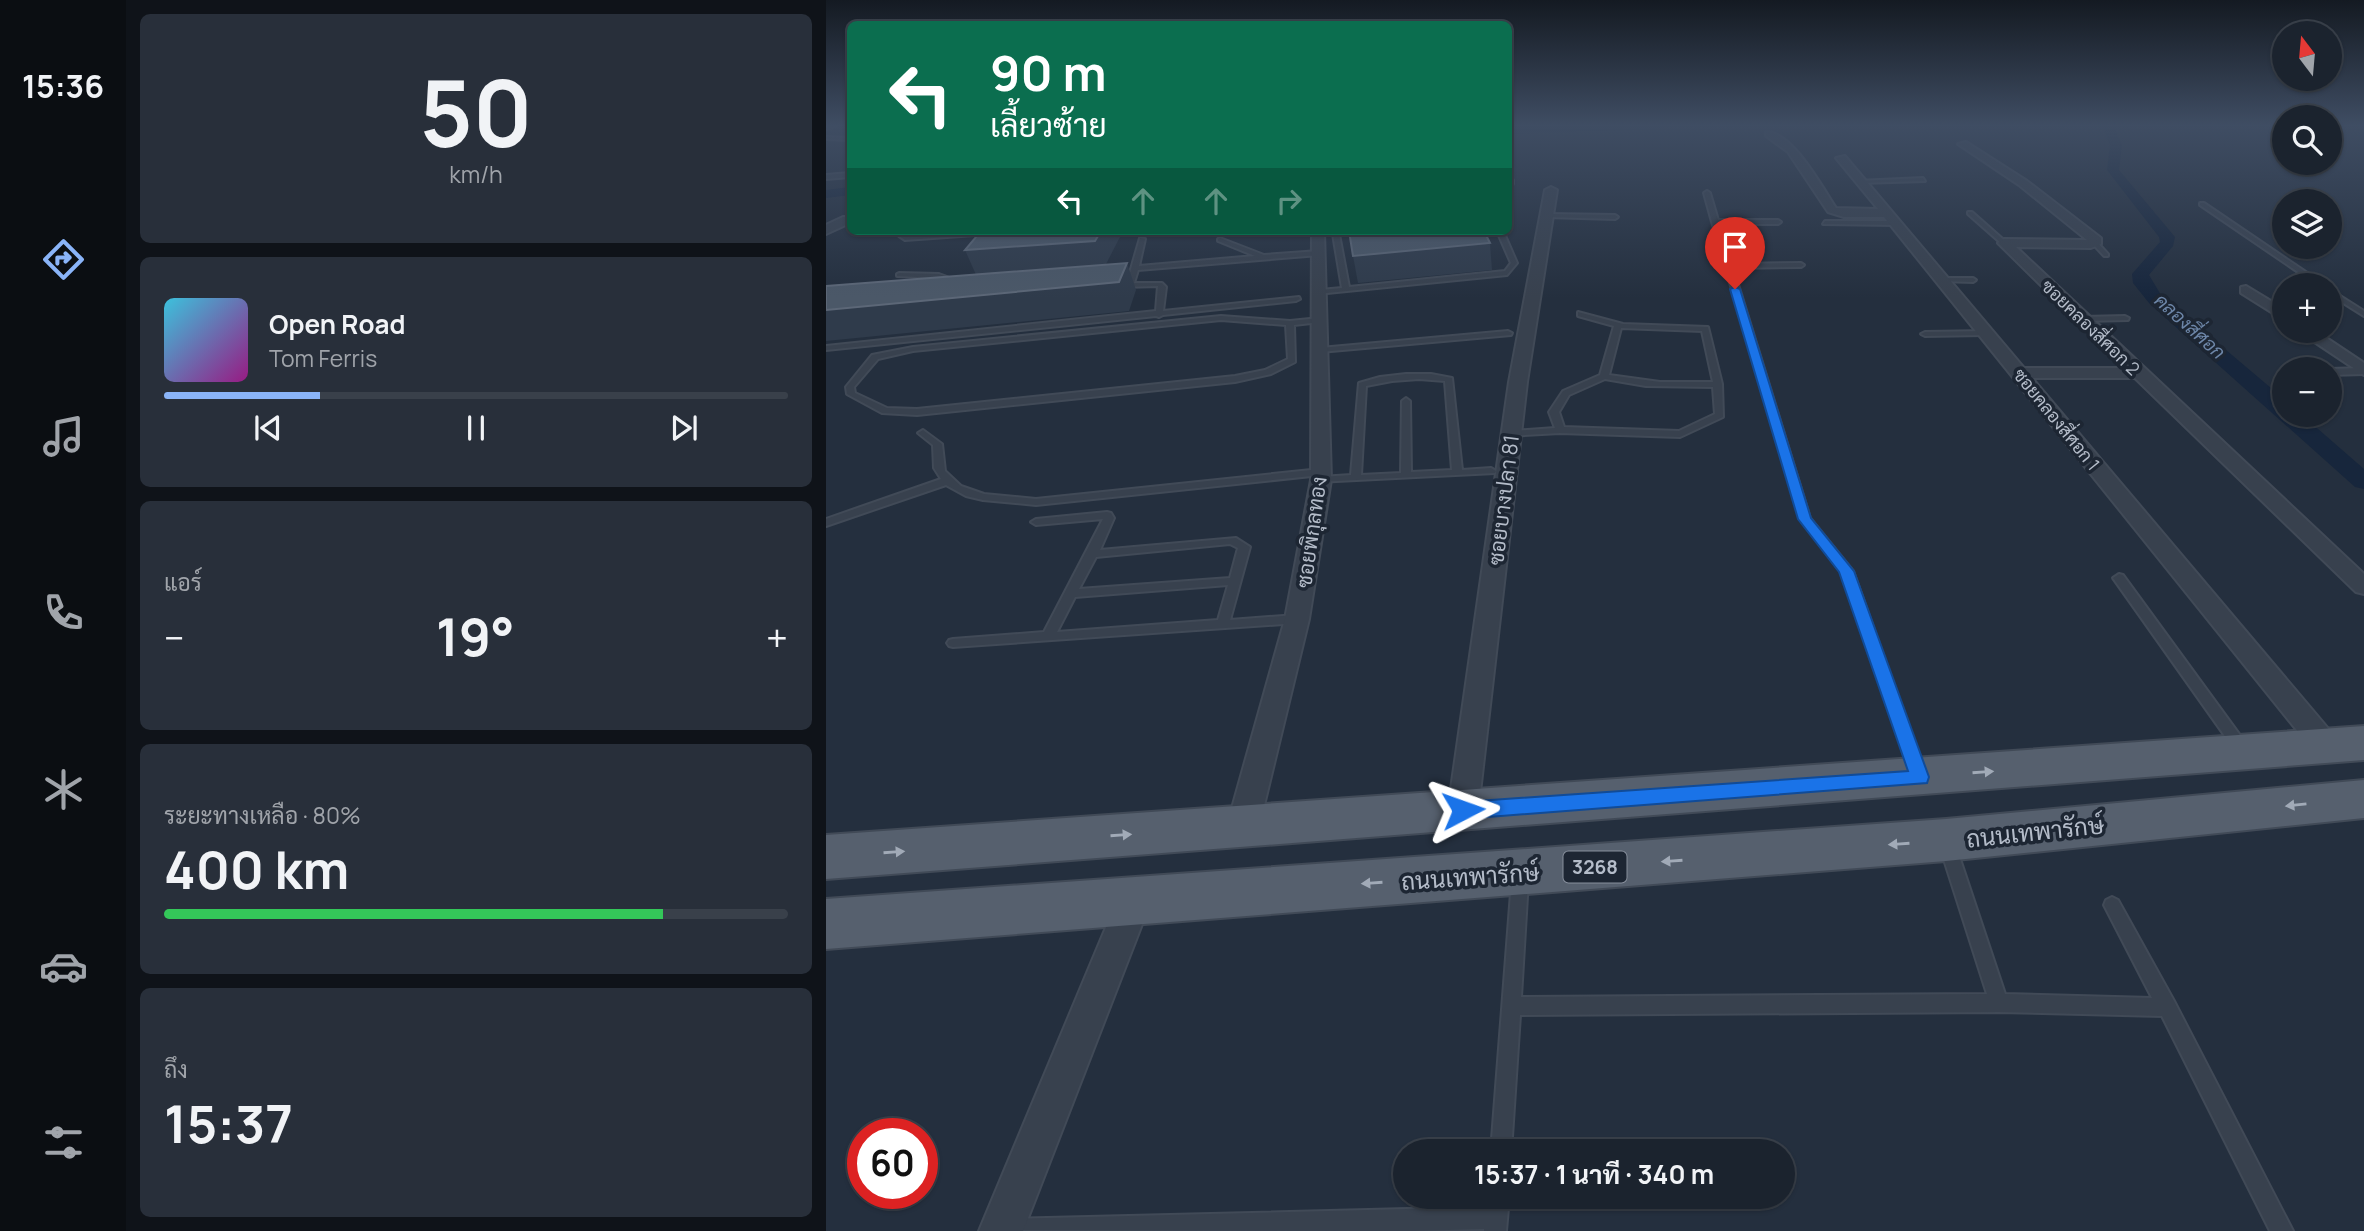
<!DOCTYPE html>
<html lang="th">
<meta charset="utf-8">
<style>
:root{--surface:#1b232e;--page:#282f3a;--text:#f1f3f6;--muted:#a0a4aa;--line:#39404a;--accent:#8ab4f8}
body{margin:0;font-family:Manrope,Sarabun,sans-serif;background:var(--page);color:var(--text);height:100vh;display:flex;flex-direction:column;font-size:26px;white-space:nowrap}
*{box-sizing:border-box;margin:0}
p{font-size:23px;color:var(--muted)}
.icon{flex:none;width:38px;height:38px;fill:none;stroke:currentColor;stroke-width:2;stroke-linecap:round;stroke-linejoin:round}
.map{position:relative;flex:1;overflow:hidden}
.details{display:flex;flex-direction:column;gap:14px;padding:14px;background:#0f1319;width:700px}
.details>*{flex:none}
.top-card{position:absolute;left:21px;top:21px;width:665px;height:214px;border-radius:10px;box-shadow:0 2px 5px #0004,0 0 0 2px var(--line);background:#0b6e4f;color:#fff;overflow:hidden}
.needle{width:46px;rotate:344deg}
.tools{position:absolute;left:1446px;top:21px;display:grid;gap:14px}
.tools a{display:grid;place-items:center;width:70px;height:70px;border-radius:50%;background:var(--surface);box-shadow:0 2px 5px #0004,0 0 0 2px var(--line);font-size:35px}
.speed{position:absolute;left:21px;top:1118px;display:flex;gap:14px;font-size:35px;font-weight:700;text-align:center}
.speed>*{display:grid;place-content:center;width:91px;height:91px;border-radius:50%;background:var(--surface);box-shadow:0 2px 5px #0004,0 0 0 2px var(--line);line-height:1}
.speed .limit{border:10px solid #d22;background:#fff;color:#111}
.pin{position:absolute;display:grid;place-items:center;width:60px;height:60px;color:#fff;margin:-72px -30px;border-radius:50% 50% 50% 0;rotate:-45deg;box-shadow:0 0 7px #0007}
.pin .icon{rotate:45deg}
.me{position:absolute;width:77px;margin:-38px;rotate:86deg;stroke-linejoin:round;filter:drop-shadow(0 0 5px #0008)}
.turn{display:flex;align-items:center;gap:24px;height:147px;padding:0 28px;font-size:32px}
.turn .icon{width:91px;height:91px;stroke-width:2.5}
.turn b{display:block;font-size:49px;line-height:60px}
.lanes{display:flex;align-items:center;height:66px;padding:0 28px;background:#0003;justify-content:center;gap:35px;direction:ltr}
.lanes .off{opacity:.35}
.big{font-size:52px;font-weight:700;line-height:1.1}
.details .tile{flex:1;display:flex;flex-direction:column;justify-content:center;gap:10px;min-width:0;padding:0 24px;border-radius:10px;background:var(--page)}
.details .dial{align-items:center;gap:0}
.dial b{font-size:91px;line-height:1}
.song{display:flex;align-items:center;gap:21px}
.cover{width:84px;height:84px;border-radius:10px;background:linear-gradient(135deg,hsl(190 70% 55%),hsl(310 70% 35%))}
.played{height:7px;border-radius:4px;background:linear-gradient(90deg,var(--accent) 25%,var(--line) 25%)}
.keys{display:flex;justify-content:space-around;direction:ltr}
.heat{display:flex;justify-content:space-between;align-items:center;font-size:38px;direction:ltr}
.charge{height:10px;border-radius:5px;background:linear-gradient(90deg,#34c759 80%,var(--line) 0)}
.trip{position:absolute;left:567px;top:1139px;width:402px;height:70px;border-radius:35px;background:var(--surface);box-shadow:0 2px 5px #0004,0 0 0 2px var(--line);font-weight:700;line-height:70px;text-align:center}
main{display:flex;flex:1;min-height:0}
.menu{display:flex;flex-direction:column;width:126px;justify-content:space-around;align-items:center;background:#0b0e12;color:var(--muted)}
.menu .icon{width:49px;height:49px}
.menu .current{color:var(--accent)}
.menu b{font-size:32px;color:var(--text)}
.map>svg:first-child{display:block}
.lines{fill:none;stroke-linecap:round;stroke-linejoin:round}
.canal{fill:#17263c;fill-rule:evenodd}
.service-casing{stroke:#414a57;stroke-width:4}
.minor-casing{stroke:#414a57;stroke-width:4}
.primary-casing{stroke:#414a57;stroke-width:4}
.service{fill:#38414e;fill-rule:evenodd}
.minor{fill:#38414e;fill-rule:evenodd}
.primary{fill:#56606e;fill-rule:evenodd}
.shaded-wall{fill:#2f3b4b}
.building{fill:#4b5868;stroke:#5c6777;stroke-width:2}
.oneway{fill:#a1aab7}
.route{fill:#1a73e8;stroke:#114b97;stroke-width:2}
.labels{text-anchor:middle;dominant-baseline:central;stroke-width:7;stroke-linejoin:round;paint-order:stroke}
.far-street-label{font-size:18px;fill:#b4bcc9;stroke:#1d2633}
.far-water-label{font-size:19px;font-style:italic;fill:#6d86a8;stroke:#1d2633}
.shield{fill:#1d2633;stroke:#878f9c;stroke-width:2}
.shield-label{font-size:19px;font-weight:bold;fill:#b4bcc9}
.street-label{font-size:21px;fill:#b4bcc9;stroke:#1d2633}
.near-street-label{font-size:24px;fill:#b4bcc9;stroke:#1d2633}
</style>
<main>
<nav class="menu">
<b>15:36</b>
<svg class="icon current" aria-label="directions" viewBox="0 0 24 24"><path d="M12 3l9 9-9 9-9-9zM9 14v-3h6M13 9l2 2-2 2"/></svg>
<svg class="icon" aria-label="music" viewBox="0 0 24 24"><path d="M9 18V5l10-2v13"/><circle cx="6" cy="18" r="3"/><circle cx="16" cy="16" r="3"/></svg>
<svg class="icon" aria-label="phone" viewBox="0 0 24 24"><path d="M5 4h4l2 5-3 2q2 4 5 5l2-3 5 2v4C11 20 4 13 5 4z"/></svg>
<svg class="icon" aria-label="climate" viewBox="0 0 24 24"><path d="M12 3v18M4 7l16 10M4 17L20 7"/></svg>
<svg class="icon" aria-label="car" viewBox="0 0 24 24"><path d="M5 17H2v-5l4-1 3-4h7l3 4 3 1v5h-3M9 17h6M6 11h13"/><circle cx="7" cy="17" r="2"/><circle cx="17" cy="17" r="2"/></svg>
<svg class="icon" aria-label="filters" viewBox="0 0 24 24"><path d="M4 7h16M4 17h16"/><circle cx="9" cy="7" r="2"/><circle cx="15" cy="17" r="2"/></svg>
</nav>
<section class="details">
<div class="tile dial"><b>50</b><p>km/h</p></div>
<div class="tile">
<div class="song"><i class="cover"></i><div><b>Open Road</b><p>Tom Ferris</p></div></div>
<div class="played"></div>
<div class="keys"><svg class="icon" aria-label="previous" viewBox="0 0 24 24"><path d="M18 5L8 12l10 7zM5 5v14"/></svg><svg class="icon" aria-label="pause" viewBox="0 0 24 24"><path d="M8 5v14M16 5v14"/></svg><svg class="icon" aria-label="next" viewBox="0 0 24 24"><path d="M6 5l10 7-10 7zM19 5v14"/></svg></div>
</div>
<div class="tile"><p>แอร์</p>
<div class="heat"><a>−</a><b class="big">19°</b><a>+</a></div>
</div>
<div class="tile"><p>ระยะทางเหลือ · 80%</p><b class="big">400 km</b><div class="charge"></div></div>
<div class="tile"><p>ถึง</p><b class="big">15:37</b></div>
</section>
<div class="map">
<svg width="1538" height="1231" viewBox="0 0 1538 1231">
<rect width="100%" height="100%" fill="#242f3e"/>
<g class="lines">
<!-- canal -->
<g class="canal">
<polygon points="745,126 840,126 834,129 682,134 682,128"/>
<polygon points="1277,126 1287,126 1296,145 1293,170 1349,237 1347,246 1323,275 1335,295 1458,399 1458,415 1476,415 1538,469 1538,489 1529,487 1323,303 1307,283 1306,274 1334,242 1333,237 1281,170 1284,145"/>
<polygon points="24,187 24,195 0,198 0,190"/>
</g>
<!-- service casing -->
<g class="service-casing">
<g id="service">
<polygon points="4,126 10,126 0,129 0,127"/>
<polygon points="0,137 24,138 24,140 0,139"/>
<polygon points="24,173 24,177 0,179 0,175"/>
<polygon points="1097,178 1099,181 1034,183 1031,181"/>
<polygon points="881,191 884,193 892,220 952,220 955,222 952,224 893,224 906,264 975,263 978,265 975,267 907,268 984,518 1027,571 1099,774 1097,778 1092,780 1087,778 1085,774 1015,572 974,519 886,222 878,193"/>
<polygon points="1374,203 1378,203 1499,285 1491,285 1374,205"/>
<polygon points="1142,212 1146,212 1180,242 1180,244 1176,244 1142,214"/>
<polygon points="722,214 789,215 792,217 789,219 720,217"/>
<polygon points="999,221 1069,221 1072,223 1069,225 997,224"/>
<polygon points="509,231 516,231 513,234 523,287 679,271 685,263 671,231 677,231 691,263 681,275 491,294 491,290 494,290 516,288 507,234"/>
<polygon points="314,238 319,239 313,266 429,256 392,241 392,239 394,238 438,255 493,251 496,253 493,255 312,270 308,283 336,283 340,287 337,311 473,297 474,299 470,301 337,315 333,317 330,316 0,350 0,346 330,311 332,286 297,287 293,285 301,283"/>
<polygon points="1267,242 1271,242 1282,254 1282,256 1278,256 1267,244"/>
<polygon points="73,273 113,274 137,283 133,285 112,278 71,276 71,274"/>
<polygon points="1116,278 1147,278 1150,280 1147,282 1114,281 1113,280"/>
<polygon points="1503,289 1538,311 1538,316 1503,294"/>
<path d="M752,312L797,324L882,327L896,384L897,417L854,437L734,433L683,436V432L686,431L729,428L723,412L737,391L774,375L788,326L752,316ZM795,328L876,331L887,382H834L783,375ZM779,379L820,386L887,387L889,414L853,431L738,427L733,412L743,395Z"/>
<path d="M395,316L464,321L494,318L498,320L494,322L468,325L469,362L445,374L409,382L91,415L56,413L21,394L20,387L46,355L87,347ZM395,320L460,325L462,359L439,370L409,376L91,409L61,408L29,393L28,387L52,359L87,351Z"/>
<polygon points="1299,316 1303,318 1302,320 1257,321 1253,319 1257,317"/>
<polygon points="682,331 686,333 685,335 494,352 490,350 494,348"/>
<polygon points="1162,331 1162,335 1159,335 1099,336 1095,334 1099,332"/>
<polygon points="1538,368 1538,374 1503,375 1503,369"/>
<path d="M580,374H605L626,378L636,470L665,468L670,471L669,473L491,482V478L495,477L525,475L533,383L554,377ZM593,379L619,381L626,470L585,472L584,401L580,398L576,401L575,473L535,475L540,386L566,381Z"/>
<polygon points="97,430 116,444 119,471 135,486 158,494 210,499 495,469 500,472 495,475 210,505 157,500 140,496 120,485 0,526 0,519 115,479 108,468 107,445 92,433"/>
<path d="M281,512L285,513L288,518L274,550L410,538L424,547L404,620L471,615L477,619L471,623L127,647L123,646L121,643L123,640L127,639L218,632L277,519L210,525L205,522L210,519ZM404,544L412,548L404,578L253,589L270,557ZM402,585L392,620L231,632L249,597Z"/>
<polygon points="1293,574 1297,575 1421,745 1423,749 1421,753 1416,755 1411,753 1287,578"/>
<polygon points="1122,840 1128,842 1130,847 1179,994 1326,998 1278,905 1280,900 1286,897 1292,900 1348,1001 1467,1231 1444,1231 1336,1016 1173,1012 694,1015 685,1152 665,1152 686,880 688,875 694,873 700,875 702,880 695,997 1161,994 1114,847 1116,842"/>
<polygon points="661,1197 683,1197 680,1231 658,1231 658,1229 584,1231 172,1230 175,1222 183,1219 660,1207"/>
</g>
</g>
<!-- minor casing -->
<g class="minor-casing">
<g id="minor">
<path d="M940,132C966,131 996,187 1010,208L1052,209L1010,158L1019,156L1198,368H1299L1172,243L1178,239L1261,240L1193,185L1132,144L1140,142L1201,181L1275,238V244L1265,248L1190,247L1538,574V594L1530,592L1309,378H1206L1510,738L1514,746L1510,754L1500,757L1490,754L1058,217H1018L1002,212L962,152L940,136Z"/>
<polygon points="682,179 687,180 687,184 682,185"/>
<polygon points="725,187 731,190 701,382 652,810 648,819 637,823 626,819 622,810 683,382 719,190"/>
<polygon points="17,217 24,217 24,223 0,234 0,225"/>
<polygon points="96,231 155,231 149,235 79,240 73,236"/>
<polygon points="486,231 498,231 505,480 483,619 433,826 428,835 417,839 406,835 401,826 459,619 485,480"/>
<polygon points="1420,286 1458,309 1458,320 1415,293 1415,287"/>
<polygon points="1472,331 1490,331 1538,363 1538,375"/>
<polygon points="308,886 320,890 325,901 197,1231 153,1231 291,901 296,890"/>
</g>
</g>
<!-- primary casing -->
<g class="primary-casing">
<g id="primary">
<polygon points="1538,726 1538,760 0,879 0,835"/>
<polygon points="1538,780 1538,818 1120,861 0,949 0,899 1120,819"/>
</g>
</g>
<!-- service -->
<use href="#service" class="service"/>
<!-- minor -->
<use href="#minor" class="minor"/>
<!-- primary -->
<use href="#primary" class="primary"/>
</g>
<!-- shaded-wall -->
<g class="shaded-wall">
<polygon points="275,231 292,231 294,237 278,268 151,277 139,250"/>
<polygon points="664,243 666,270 532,283 527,256"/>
<polygon points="301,263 310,290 303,311 0,341 0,310"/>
</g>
<!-- building -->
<g class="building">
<polygon points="155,231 275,231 269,241 139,250"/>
<polygon points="523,231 658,231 664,243 527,256"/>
<polygon points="301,263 293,282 0,310 0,286"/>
</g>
<!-- one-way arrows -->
<defs><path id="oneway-solid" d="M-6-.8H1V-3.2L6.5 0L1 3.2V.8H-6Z" transform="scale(1.75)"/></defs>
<g class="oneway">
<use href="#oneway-solid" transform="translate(1157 772) rotate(-4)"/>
<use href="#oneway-solid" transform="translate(1470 805) rotate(174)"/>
<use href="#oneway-solid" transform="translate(295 835) rotate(-4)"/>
<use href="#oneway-solid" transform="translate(1073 844) rotate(176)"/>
<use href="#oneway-solid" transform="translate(68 852) rotate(-4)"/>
<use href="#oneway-solid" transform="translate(846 861) rotate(176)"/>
<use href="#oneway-solid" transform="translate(546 883) rotate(176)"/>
</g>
<!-- sky -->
<linearGradient id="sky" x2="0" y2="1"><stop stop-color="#141a22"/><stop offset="0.42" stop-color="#3f4d63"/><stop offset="1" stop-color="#3f4d63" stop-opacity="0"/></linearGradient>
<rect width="1538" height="298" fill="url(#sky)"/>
<!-- route -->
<polygon class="route" points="909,287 914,289 985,518 1028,571 1103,777 1101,783 637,819 630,816 627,810 630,805 637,802 1082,771 1013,572 972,519 904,289"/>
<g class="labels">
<!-- far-street labels -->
<g class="far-street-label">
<text transform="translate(1265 327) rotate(44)">ซอยคลองสี่ศอก 2</text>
<text transform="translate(1231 419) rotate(51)">ซอยคลองสี่ศอก 1</text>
</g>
<!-- far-water labels -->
<g class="far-water-label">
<text transform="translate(1364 326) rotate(42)">คลองสี่ศอก</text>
</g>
<!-- shield labels -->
<rect class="shield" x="737.5" y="851.5" width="63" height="31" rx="5"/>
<g class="shield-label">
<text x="769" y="867">3268</text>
</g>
<!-- street labels -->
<g class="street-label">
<text transform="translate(677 500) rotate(-83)">ซอยบางปลา 81</text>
<text transform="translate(485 532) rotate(-82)">ซอยพิกุลทอง</text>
</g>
<!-- near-street labels -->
<g class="near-street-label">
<text transform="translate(1209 831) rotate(-6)">ถนนเทพารักษ์</text>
<text transform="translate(644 876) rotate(-4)">ถนนเทพารักษ์</text>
</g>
</g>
</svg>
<div class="tools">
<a><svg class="needle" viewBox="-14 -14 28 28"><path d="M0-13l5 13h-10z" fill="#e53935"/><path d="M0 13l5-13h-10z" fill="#a0a4aa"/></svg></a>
<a><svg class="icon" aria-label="search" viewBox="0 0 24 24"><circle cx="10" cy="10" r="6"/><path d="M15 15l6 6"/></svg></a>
<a><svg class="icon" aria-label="layers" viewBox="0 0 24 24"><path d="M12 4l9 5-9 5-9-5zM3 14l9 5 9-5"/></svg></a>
<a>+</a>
<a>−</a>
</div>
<div class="speed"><div class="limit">60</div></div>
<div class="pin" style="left:909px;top:289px;background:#d93025"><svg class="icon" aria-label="arrive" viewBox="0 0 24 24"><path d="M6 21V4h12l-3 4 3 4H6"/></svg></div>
<svg class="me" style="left:637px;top:810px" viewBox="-20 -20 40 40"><path d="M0-17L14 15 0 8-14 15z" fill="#1a73e8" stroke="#fff" stroke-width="4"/></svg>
<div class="trip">15:37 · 1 นาที · 340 m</div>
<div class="top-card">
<div class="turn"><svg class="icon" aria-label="left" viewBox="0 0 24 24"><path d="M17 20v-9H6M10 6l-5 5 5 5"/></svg><div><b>90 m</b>เลี้ยวซ้าย</div></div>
<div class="lanes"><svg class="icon" aria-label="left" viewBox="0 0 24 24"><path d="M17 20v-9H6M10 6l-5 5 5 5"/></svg><svg class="icon off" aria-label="ahead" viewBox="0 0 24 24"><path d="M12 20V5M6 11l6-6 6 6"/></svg><svg class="icon off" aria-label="ahead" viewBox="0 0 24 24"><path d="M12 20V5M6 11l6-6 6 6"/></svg><svg class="icon off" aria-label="right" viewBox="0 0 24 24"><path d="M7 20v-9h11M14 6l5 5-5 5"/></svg></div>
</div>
</div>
</main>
